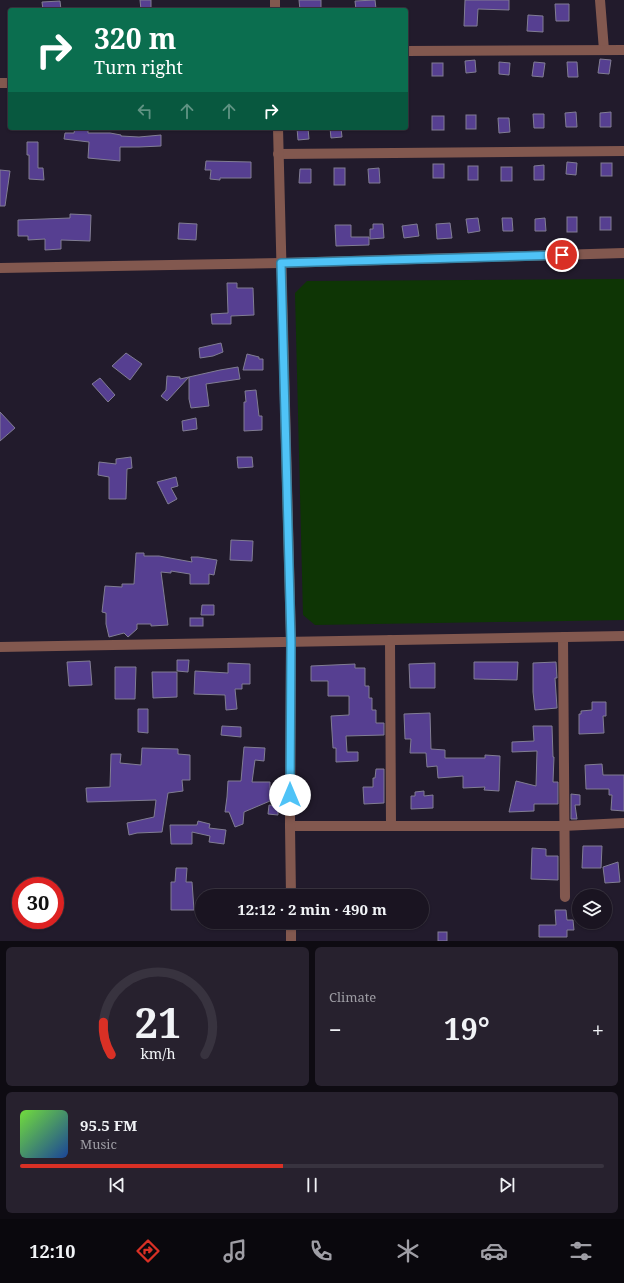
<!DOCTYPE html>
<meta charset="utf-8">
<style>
:root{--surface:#1a1421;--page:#27212e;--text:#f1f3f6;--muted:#9f9ea5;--line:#38333f;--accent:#d93025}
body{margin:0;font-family:"Noto Serif",serif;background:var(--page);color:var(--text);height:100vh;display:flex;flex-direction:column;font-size:15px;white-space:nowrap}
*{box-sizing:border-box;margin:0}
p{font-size:13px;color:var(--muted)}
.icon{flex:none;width:22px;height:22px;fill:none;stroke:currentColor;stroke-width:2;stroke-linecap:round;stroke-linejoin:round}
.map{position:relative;height:941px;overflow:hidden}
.details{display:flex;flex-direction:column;gap:6px;padding:6px;background:#0e0b12;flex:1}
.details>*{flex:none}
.guide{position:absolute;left:8px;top:8px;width:400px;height:122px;border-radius:4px;box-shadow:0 1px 3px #0004,0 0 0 1px var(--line);background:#0b6e4f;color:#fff;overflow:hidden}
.tools{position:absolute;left:572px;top:889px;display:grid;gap:8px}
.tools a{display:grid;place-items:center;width:40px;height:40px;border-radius:50%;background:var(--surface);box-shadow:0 1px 3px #0004,0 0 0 1px var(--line);font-size:20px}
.speed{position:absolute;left:12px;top:877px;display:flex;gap:8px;font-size:20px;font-weight:700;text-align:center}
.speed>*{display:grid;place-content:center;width:52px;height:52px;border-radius:50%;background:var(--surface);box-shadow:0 1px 3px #0004,0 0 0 1px var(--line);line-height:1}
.speed .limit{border:6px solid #d22;background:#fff;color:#111}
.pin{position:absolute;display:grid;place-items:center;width:34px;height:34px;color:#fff;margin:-17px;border:2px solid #fff;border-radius:50%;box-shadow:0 1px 4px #0007}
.me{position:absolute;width:44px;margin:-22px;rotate:0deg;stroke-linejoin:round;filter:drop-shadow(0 0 3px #0008)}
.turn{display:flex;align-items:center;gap:14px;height:84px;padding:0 20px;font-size:18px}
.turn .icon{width:52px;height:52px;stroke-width:2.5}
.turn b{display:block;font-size:28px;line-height:34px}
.lanes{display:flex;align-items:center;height:38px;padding:0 20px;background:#0003;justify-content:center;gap:20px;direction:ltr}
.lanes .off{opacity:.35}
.big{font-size:30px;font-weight:700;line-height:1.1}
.details .tile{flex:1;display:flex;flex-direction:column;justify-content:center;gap:6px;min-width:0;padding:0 14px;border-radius:6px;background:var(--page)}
.details .dial{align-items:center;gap:0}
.dial svg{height:104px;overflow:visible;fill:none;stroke:var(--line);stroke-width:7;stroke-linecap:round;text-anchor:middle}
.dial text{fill:var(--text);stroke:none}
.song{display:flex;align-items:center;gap:12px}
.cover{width:48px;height:48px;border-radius:6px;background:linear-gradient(135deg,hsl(100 70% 55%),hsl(220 70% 35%))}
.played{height:4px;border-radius:2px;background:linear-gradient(90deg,var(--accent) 45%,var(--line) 45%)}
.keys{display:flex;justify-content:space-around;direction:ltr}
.heat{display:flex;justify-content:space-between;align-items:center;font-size:22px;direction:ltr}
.details .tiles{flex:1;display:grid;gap:6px;grid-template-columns:1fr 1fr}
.tile:last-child{grid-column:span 2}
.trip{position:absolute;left:195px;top:889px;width:234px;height:40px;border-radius:20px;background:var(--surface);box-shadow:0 1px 3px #0004,0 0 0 1px var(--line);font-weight:700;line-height:40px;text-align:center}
.tab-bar{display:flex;height:64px;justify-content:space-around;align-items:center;background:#0a080d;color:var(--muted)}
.tab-bar .icon{width:28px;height:28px}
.tab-bar .on{color:var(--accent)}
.tab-bar b{font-size:18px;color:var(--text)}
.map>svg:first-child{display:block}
.green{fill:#0e3505}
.building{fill:#563f91;stroke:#817d93}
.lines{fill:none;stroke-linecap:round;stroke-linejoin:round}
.minor{stroke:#82584f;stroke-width:10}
.tertiary{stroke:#82584f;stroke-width:10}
.route-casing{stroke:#337fa1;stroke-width:10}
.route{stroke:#4fc3f7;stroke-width:7}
</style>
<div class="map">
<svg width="624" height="941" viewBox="0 0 624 941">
<rect width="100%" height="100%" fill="#221b2c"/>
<!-- green -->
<polygon class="green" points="624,279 624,620 315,625 303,615 295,293 307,281"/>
<!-- building -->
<g class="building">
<polygon points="140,0 151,0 151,10 141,10"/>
<polygon points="299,0 321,0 321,10 300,10"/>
<polygon points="375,0 376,9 356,10 355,1"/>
<polygon points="465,0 509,0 509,10 478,9 477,26 464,26"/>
<polygon points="60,1 61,10 43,10 42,2"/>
<polygon points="555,4 569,4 569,21 556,21"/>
<polygon points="528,15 543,16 543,32 527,31"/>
<polygon points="600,59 611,60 609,74 598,73"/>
<polygon points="475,60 476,72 466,73 465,61"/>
<polygon points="499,62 510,63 509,75 499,74"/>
<polygon points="534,62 545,63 543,77 532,76"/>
<polygon points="567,62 577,62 578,77 568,77"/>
<rect x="432" y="63" width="11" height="13"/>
<polygon points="576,112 577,127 566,127 565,113"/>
<polygon points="611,112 611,127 600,127 600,113"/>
<polygon points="533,114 544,114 544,128 534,128"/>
<rect x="466" y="115" width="10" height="14"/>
<rect x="432" y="116" width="12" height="14"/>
<polygon points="498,118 509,118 510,132 499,133"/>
<polygon points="75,128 88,128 88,133 110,133 121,135 121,136 139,137 161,135 161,146 139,147 120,147 120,161 88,158 89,142 64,139 65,133 74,133"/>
<polygon points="297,128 308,128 309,139 298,140"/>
<polygon points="330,128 341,128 342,137 331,138"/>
<polygon points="27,142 38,142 38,168 43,168 44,180 29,179 29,155 27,155"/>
<polygon points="206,161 251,162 251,178 220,178 220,180 210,179 211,170 205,170"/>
<polygon points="567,162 577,163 576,175 566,174"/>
<rect x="601" y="163" width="11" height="13"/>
<rect x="433" y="164" width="11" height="14"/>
<polygon points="544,165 544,180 534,180 534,166"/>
<rect x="468" y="166" width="10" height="14"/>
<rect x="501" y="167" width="11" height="14"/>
<rect x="334" y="168" width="11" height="17"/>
<polygon points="379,168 380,183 369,183 368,169"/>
<polygon points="300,169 311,169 311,183 299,183"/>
<polygon points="0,170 10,171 5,206 0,206"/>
<polygon points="70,214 91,215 90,241 61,240 61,249 45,250 45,239 28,240 28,236 18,236 18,220 70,218"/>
<rect x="567" y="217" width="10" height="15"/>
<rect x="600" y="217" width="11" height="13"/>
<polygon points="478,218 480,231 468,233 466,219"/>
<polygon points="502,218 512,218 513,231 503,231"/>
<polygon points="545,218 546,231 535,231 535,219"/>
<polygon points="179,223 197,224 196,240 178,239"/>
<polygon points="450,223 452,238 437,239 436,224"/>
<polygon points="373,224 383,224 384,238 370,239 370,229 373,229"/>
<polygon points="417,224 419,236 404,238 402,226"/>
<polygon points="335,225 351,225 351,237 369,237 369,245 336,246"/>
<polygon points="227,283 237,283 237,288 253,288 254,315 231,316 231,324 212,324 211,314 228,313"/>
<polygon points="221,343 223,352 213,356 200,358 199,348"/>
<polygon points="126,353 142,364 130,380 112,366"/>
<polygon points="247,354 259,357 259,359 263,359 263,370 243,370"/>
<polygon points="238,367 240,379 206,384 209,406 191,408 189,399 189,377 167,401 161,396 166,390 167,376 180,377 180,379 220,370"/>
<polygon points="100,378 115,395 108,402 92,384"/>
<polygon points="256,390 259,416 262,416 262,430 244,431 244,402 246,402 245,391"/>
<polygon points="0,412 15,428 0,441"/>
<polygon points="196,418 197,429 183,431 182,421"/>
<polygon points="131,457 132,468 127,469 126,499 109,499 109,477 98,475 99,462 116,464 116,459"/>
<polygon points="237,457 252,457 253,467 238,468"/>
<polygon points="176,477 178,486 171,488 177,499 168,504 157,482"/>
<polygon points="231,540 253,541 252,561 230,560"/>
<polygon points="136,553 144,553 144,556 159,556 192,562 191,557 198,557 217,560 214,575 209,574 209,584 190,584 190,574 171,571 171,573 161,572 168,625 151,626 151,624 137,624 137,629 128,637 124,633 109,637 106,624 106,613 102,612 105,586 122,587 122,584 134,584"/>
<polygon points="202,605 214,605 214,615 201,615"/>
<rect x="190" y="618" width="13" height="8"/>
<polygon points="177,660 189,660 188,672 177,671"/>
<polygon points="90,661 92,685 69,686 67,662"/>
<polygon points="474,662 518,662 517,680 474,679"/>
<polygon points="556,662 557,678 555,678 557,708 535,710 533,692 533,663"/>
<polygon points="228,663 250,664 250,684 242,684 242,689 235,689 237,709 226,710 225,695 194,694 195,671 228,673"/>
<polygon points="435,663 435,688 410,688 409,664"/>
<polygon points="355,664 355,668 365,668 365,686 369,686 369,698 372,698 372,710 376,710 376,723 384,723 384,735 346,736 347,752 358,752 358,761 336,762 336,748 333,748 331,716 349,715 349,696 328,696 328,681 311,681 311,666"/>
<polygon points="115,667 136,667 135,699 115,699"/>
<polygon points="152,672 177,672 177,697 153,698"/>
<polygon points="592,702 606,702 606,716 603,716 604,733 579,734 579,714 581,714 581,711 592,710"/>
<polygon points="138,709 148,709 148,733 138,732"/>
<polygon points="430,713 431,749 445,750 445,758 485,758 485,755 500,756 499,791 484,790 485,787 463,788 463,776 438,778 437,766 427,767 426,753 410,753 411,739 405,739 404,714"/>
<polygon points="222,726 241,727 241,737 221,735"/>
<polygon points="533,726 552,726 553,757 554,757 553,782 558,782 558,804 534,804 534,811 509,812 516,781 536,786 537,751 512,752 512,742 534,741"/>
<polygon points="244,747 265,748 264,761 255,760 252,782 270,782 270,801 244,812 243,824 235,827 229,812 225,812 227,797 228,781 241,781"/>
<polygon points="142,748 178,749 178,754 190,755 190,780 182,780 183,791 168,793 162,832 137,833 129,835 127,823 154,817 156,800 87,802 86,788 110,787 111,754 121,754 120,763 141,765"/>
<polygon points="602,764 603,775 624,775 624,811 611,810 612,795 609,795 609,789 586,789 585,765"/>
<polygon points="376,769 384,769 384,803 364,804 363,787 373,787 373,778 375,778"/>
<polygon points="424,791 424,796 433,795 433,808 411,809 411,796 415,796 415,792"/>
<polygon points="571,794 580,795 580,805 575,805 577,819 571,819"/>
<polygon points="269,805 278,806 278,815 268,814"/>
<polygon points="198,821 210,824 209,828 226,830 224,844 209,842 210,836 192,832 192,844 171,844 170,825 197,825"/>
<polygon points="583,846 602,846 601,868 582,868"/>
<polygon points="532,848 546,849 546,856 558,856 558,880 531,879"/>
<polygon points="618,862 620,882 605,883 603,867"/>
<polygon points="176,868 187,868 186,882 192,882 194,910 171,910 171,882 175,882"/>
<polygon points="555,910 566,910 567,920 573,920 574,930 567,930 567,937 539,937 539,925 556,925"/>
<rect x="438" y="932" width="9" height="9"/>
</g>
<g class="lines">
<!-- minor -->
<g class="minor">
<polyline points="600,0 604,50"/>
<polyline points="406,51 624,50"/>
<polyline points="0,83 10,83"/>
<polyline points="278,154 624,151"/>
<polyline points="0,268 281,263 624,253"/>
<polyline points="563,637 565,897"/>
<polyline points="390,640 391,826"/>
<polyline points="290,826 563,826 624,823"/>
<polyline points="291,896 290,826 291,642"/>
<polyline points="291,922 291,941"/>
</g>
<!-- tertiary -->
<g class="tertiary">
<polyline points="275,0 275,10"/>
<polyline points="278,128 291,642"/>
<polyline points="0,647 624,636"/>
</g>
</g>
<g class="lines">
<!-- route casing -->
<g class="route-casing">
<polyline id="route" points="290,795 291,642 281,263 562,255"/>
</g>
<!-- route -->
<use href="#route" class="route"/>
</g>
</svg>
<div class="tools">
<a><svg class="icon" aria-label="layers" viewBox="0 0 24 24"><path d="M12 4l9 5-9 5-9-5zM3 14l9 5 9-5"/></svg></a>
</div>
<div class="speed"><div class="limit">30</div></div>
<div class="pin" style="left:562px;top:255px;background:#d93025"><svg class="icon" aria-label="arrive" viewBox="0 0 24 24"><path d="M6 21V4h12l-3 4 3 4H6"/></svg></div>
<svg class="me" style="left:290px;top:795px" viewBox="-20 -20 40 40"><circle r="19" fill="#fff"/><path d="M0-13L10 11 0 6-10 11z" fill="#4fc3f7"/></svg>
<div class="trip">12:12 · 2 min · 490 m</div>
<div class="guide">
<div class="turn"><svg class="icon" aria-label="right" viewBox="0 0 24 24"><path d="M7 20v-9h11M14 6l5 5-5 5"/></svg><div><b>320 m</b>Turn right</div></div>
<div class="lanes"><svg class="icon off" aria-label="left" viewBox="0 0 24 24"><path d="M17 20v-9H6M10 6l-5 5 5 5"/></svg><svg class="icon off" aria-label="ahead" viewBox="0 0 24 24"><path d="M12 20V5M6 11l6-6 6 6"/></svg><svg class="icon off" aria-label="ahead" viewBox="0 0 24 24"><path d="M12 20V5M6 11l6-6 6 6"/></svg><svg class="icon" aria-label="right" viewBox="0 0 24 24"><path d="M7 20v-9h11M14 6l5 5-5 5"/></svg></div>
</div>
</div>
<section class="details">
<div class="tiles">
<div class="tile dial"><svg viewBox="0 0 100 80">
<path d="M14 69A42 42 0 1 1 86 69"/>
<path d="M14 69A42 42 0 0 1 8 44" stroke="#d93025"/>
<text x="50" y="56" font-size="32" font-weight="700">21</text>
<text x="50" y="72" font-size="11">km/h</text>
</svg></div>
<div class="tile"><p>Climate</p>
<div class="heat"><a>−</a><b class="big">19°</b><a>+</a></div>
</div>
<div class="tile">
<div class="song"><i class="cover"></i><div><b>95.5 FM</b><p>Music</p></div></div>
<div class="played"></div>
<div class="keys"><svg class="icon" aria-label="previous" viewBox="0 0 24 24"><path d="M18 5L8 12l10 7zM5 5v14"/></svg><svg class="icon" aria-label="pause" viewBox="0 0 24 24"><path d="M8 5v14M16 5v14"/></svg><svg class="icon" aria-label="next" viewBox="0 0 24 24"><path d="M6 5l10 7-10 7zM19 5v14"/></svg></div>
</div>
</div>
</section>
<nav class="tab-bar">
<b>12:10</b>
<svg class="icon on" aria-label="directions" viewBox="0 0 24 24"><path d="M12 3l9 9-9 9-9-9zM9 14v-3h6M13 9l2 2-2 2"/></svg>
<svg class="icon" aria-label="music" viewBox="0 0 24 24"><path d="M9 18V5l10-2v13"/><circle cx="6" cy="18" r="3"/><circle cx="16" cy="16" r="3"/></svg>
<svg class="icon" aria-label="phone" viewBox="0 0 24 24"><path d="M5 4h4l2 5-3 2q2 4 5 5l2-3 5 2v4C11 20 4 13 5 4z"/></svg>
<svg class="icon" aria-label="climate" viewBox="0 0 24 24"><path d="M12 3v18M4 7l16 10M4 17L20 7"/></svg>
<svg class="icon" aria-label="car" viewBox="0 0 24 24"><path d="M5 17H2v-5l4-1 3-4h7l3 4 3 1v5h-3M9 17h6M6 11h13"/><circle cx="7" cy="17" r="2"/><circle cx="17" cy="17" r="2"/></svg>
<svg class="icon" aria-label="filters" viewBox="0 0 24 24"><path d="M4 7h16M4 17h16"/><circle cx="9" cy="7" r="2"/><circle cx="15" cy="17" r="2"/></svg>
</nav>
